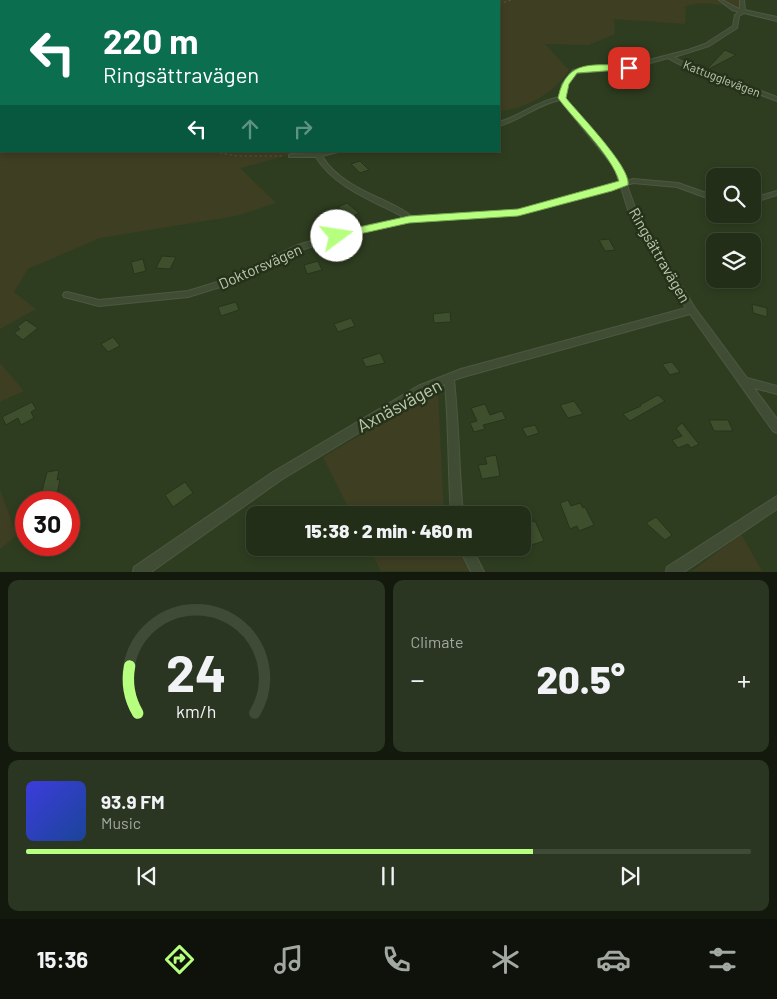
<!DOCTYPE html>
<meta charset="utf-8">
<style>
:root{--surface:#222e18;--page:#2a3621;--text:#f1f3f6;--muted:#a2a8a2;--line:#3f4a37;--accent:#b7ff7e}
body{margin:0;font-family:Barlow,sans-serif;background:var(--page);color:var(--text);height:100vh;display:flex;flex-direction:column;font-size:19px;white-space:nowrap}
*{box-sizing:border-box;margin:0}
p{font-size:16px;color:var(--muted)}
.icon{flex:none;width:28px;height:28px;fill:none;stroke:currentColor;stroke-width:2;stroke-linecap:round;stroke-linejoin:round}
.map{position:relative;height:572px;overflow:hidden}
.sheet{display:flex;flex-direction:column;gap:8px;padding:8px;background:#13190d;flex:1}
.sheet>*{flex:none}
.top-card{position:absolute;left:0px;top:0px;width:500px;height:152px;box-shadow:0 2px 8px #0003,0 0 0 1px var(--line);background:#0b6e4f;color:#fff;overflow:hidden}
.fabs{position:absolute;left:706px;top:168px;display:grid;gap:10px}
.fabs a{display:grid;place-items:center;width:55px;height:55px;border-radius:10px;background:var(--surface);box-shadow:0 2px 8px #0003,0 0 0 1px var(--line);font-size:25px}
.speed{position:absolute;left:15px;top:491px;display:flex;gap:10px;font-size:25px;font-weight:700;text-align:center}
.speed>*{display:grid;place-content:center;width:65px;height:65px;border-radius:50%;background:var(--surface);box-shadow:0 2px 8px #0003,0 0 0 1px var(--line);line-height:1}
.speed .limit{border:8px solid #d22;background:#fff;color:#111}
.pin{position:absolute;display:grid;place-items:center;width:42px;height:42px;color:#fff;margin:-21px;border-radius:10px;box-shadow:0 2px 8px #0006}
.me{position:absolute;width:55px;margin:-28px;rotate:76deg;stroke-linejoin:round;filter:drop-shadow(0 0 4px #0008)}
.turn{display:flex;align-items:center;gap:18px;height:105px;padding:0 20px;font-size:22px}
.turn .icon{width:65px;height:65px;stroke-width:2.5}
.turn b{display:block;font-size:35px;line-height:42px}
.lanes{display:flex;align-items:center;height:48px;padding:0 20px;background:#0003;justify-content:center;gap:25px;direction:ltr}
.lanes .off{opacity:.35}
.big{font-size:38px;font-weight:800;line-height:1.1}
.sheet .card{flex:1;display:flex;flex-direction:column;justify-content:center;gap:8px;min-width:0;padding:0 18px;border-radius:10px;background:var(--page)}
.sheet .dial{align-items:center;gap:0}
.dial svg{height:130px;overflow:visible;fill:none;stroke:var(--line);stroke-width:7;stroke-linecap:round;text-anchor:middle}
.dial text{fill:var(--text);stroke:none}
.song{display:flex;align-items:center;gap:15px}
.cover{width:60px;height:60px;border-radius:8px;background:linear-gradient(135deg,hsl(240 70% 55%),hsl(220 70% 35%))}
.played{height:5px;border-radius:2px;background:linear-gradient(90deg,var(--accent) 70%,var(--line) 70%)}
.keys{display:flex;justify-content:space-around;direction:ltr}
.heat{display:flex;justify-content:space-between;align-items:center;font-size:28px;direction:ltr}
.sheet .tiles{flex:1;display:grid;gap:8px;grid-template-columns:1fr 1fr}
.card:last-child{grid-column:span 2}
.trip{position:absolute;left:246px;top:506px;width:285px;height:50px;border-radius:10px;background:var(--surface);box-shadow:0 2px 8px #0003,0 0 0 1px var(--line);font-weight:800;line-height:50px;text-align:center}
.tabs{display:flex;height:80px;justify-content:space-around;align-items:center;background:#0e120a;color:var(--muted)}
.tabs .icon{width:35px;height:35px}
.tabs .current{color:var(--accent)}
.tabs b{font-size:22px;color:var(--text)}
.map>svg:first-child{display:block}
.green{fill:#3d3e22}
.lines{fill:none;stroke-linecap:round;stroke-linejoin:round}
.stream{stroke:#263c12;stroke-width:2}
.building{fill:#3d4f2c;stroke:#27341b}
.minor-casing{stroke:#4c5940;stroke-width:2}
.path{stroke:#56573b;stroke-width:1;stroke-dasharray:2.5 2.5;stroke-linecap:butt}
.minor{fill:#404d34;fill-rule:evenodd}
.route{fill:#b7ff7e;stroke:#77a652}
.labels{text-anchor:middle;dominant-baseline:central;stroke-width:5;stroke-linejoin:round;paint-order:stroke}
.far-street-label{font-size:12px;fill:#bbc9af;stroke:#253219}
.street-label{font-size:15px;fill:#bbc9af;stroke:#253219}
.near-street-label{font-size:18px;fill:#bbc9af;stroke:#253219}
</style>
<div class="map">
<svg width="777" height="572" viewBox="0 0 777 572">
<rect width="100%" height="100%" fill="#2e3d20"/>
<!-- green -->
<g class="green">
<path d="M0,0H739L741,6L739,8C723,5 697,0 684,7L686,10L685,24L614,19L615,34L589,45L545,44L569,70C554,93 526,109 499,111V1H1V151H305L240,168L276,203L236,216L100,238L28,269L14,292L36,309L0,329Z"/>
<polygon points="0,363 24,391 0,402"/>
<polygon points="438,390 444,515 352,515 323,457"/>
<polygon points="0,490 17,535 0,549"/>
<polygon points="741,534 762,571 692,571"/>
<polygon points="369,548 458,548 469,571 381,571"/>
</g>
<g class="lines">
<!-- stream -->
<g class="stream">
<polyline points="428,1 431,1"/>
<polyline points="481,1 487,0"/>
</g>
</g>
<!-- building -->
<g class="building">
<polygon points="725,50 736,55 709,69 708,68"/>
<polygon points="360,161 369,170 360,173 351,164"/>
<polygon points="347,203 359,213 351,217 338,207"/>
<polygon points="609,239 615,250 605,251 599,240"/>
<polygon points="162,256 176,257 170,269 156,268"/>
<polygon points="143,259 146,271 134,274 131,262"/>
<polygon points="318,261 322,270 307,274 304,265"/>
<polygon points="236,302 239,310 221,316 218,307"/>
<polygon points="752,304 767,308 767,317 753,313"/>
<polygon points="450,312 451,322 434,323 433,314"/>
<polygon points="351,318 355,326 338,332 334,324"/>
<polygon points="26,320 38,328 23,340 14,333 20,329 17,327"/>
<polygon points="113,337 120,346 108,352 101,344"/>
<polygon points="380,353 385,363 366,367 362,359"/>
<polygon points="672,362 680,372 670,375 662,364"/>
<polygon points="658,395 665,401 630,421 623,414 641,406 640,405"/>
<polygon points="574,401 583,414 568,418 560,405"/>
<polygon points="32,402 36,409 31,412 34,418 21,425 18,418 6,425 2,417"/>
<polygon points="485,404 490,415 502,411 506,419 483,425 485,429 474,432 470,423 477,421 471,408"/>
<polygon points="709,420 728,420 733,431 714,431"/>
<polygon points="682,423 693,437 699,444 691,448 688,444 678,448 672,440 682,436 676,428"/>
<polygon points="535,425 539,433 527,437 522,428"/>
<polygon points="496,455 500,476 482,479 478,465 487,464 485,457"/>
<polygon points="59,470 57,480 60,479 56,500 39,502 47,472"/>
<polygon points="185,482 193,493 173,507 165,495"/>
<polygon points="568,500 571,506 580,503 583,508 585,507 594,525 579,531 577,526 570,529 560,503"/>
<polygon points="656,517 672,535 665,540 646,523"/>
<polygon points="535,521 544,541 525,547 522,524"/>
</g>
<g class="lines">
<!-- minor casing -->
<g class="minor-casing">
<g id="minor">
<path d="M719,0C727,0 732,7 740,9V0H744L745,10L777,17V21L744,13L739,16L737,28L709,46L674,57L683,62L777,97V101L679,64L668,58L629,69L577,73L568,84L565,98L621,166L626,181L633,179L678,183L715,196V201L677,187L633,183L627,185L637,213L695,308L747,378L777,386V394L754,388L777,419V433L773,431L690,314L463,377L454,380C459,425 459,470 463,515H451C448,471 449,428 445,384L426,392L281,480L151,572H133L134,567L273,472L418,386L461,369L686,308L629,213L621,187L518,215L409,222L356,233L304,249L230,284L188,297L99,306L64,297L63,295L64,293L67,292L99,300L188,291L224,280L298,245L355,228L403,218L400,215C371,200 333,186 316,157H289V155L291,154L342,151L322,156C335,178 361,190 383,200C393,205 403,209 411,216L518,211L619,183L615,168L560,100C538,104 521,120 499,126V122C520,116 537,101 559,97L562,84L573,70L629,65L688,50L705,44L733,26L735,15L739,12L732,10Z"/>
<polygon points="777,191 777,195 752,203 752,198"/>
<polygon points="777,496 777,509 684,572 666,572 667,567"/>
<polygon points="459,548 472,548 484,572 471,572"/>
</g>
</g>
<!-- path -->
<g class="path">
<polyline points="404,1 413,0"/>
<polyline points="499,4 511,0"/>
<polyline points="210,151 237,156 284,156"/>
</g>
<!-- minor -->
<use href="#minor" class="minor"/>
</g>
<!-- route -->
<path class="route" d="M629,65L631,66V69L577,73L569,84L566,98C578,113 632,168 628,185L612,191L518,216L409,223L337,239L332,236L337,232L409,216L518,209L619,181C612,156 575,121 558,98C567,57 594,66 629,65Z"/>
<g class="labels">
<!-- far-street labels -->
<g class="far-street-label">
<text transform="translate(722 78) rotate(21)">Kattugglevägen</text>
</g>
<!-- street labels -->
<g class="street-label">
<text transform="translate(660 255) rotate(60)">Ringsättravägen</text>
<text transform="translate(260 266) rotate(-24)">Doktorsvägen</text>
</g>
<!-- near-street labels -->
<g class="near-street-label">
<text transform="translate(399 405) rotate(-28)">Axnäsvägen</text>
</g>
</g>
</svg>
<div class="fabs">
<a><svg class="icon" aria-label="search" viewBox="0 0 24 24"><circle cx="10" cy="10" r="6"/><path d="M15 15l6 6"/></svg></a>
<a><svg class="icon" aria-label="layers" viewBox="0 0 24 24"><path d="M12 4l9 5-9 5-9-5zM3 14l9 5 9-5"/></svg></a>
</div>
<div class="speed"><div class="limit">30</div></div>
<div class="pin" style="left:629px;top:68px;background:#d93025"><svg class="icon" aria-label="arrive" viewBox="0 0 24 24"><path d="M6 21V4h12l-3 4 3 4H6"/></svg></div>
<svg class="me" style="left:337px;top:236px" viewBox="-20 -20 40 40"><circle r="19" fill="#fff"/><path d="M0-13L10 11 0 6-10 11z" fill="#b7ff7e"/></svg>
<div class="trip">15:38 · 2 min · 460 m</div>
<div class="top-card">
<div class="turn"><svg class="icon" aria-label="left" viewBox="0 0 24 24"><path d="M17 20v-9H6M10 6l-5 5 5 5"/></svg><div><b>220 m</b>Ringsättravägen</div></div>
<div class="lanes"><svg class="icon" aria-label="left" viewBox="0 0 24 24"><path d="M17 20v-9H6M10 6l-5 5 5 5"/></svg><svg class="icon off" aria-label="ahead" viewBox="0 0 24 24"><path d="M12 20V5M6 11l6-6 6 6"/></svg><svg class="icon off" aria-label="right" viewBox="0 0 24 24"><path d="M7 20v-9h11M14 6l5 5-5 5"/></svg></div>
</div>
</div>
<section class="sheet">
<div class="tiles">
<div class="card dial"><svg viewBox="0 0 100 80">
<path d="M14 69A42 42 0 1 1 86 69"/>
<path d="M14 69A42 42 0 0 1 9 40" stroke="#b7ff7e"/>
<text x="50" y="56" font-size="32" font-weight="700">24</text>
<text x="50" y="72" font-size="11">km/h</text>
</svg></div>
<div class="card"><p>Climate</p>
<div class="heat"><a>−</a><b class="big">20.5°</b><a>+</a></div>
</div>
<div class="card">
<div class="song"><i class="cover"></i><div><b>93.9 FM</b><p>Music</p></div></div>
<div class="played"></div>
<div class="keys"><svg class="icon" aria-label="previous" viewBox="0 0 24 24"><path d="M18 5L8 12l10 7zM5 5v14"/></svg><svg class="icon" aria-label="pause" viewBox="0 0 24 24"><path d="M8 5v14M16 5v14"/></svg><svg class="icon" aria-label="next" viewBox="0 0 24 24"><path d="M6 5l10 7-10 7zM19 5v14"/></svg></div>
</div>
</div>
</section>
<nav class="tabs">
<b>15:36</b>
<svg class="icon current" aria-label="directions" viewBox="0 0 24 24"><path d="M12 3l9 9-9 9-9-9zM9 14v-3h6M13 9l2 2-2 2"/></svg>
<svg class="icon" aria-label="music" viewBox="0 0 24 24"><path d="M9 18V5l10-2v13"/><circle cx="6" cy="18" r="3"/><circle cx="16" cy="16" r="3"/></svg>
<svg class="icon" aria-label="phone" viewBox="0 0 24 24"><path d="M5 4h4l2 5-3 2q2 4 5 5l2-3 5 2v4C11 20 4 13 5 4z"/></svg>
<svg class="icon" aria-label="climate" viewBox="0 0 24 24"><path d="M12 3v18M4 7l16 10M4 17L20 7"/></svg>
<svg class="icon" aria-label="car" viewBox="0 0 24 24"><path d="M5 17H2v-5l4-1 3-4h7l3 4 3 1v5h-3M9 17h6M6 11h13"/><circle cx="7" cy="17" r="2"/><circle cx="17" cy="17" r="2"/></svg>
<svg class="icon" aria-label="filters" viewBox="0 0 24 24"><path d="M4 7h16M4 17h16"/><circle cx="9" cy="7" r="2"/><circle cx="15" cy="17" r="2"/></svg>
</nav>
